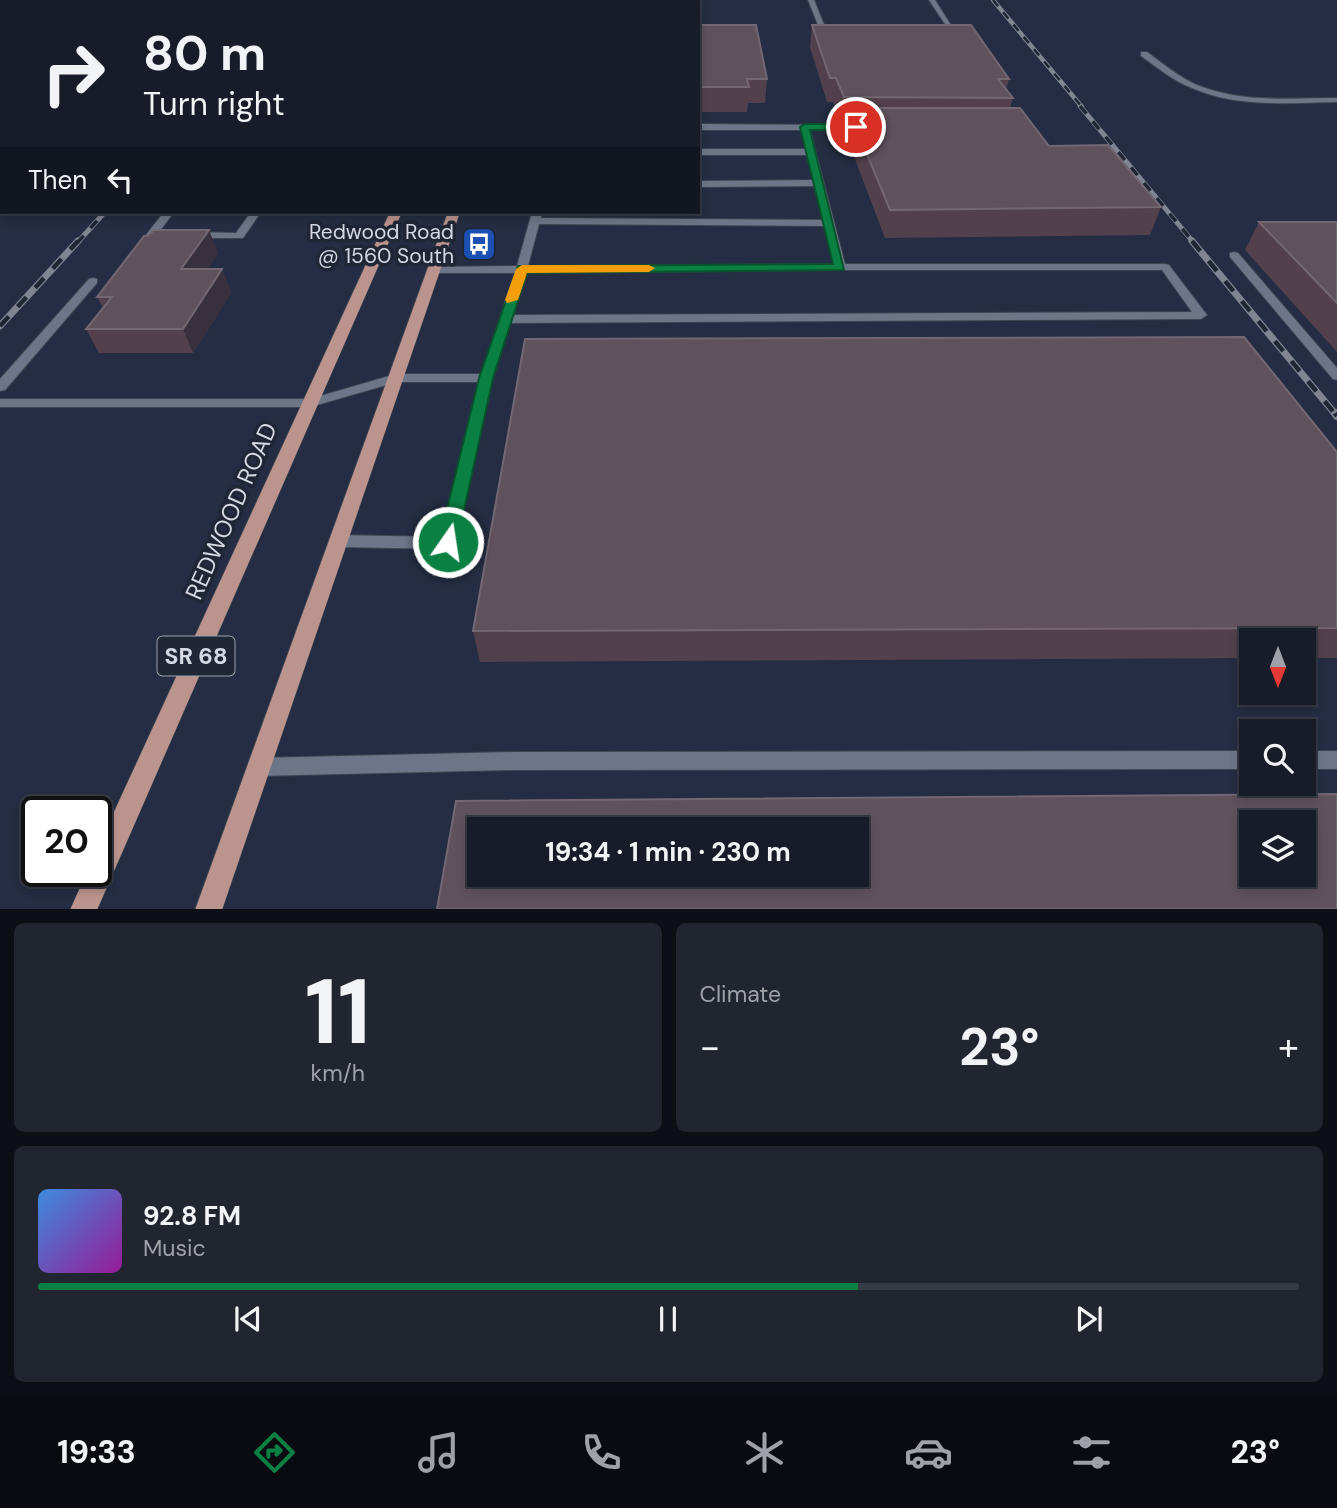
<!DOCTYPE html>
<meta charset="utf-8">
<style>
:root{--surface:#171c28;--page:#202530;--text:#f1f3f6;--muted:#9ea1a8;--line:#363a45;--accent:#0b8043}
body{margin:0;font-family:"DM Sans",sans-serif;background:var(--page);color:var(--text);height:100vh;display:flex;flex-direction:column;font-size:26px;white-space:nowrap}
*{box-sizing:border-box;margin:0}
p{font-size:23px;color:var(--muted)}
.icon{flex:none;width:38px;height:38px;fill:none;stroke:currentColor;stroke-width:2;stroke-linecap:round;stroke-linejoin:round}
.map{position:relative;height:909px;overflow:hidden}
.details{display:flex;flex-direction:column;gap:14px;padding:14px;background:#0d0f16;flex:1}
.details>*{flex:none}
.hud{position:absolute;left:0px;top:0px;width:700px;height:214px;box-shadow:0 4px 10px #0003,0 0 0 2px var(--line);background:#171c28;color:var(--text);overflow:hidden}
.needle{width:46px;rotate:180deg}
.fabs{position:absolute;left:1239px;top:628px;display:grid;gap:14px}
.fabs a{display:grid;place-items:center;width:77px;height:77px;border-radius:0px;background:var(--surface);box-shadow:0 4px 10px #0003,0 0 0 2px var(--line);font-size:35px}
.speed{position:absolute;left:21px;top:796px;display:flex;gap:14px;font-size:35px;font-weight:700;text-align:center}
.speed>*{display:grid;place-content:center;width:91px;height:91px;border-radius:50%;background:var(--surface);box-shadow:0 4px 10px #0003,0 0 0 2px var(--line);line-height:1}
.speed .limit{border:4px solid #111;border-radius:10px;background:#fff;color:#111}
.pin{position:absolute;display:grid;place-items:center;width:60px;height:60px;color:#fff;margin:-30px;border:4px solid #fff;border-radius:50%;box-shadow:0 2px 7px #0007}
.me{position:absolute;width:77px;margin:-38px;rotate:13deg;stroke-linejoin:round;filter:drop-shadow(0 0 5px #0008)}
.turn{display:flex;align-items:center;gap:24px;height:147px;padding:0 28px;font-size:32px}
.turn .icon{width:91px;height:91px;stroke-width:2.5}
.turn b{display:block;font-size:49px;line-height:60px}
.then{display:flex;align-items:center;height:66px;padding:0 28px;background:#0003;gap:14px;font-size:26px}
.big{font-size:52px;font-weight:700;line-height:1.1}
.details .card{flex:1;display:flex;flex-direction:column;justify-content:center;gap:10px;min-width:0;padding:0 24px;border-radius:10px;background:var(--page)}
.details .dial{align-items:center;gap:0}
.dial b{font-size:91px;line-height:1}
.song{display:flex;align-items:center;gap:21px}
.cover{width:84px;height:84px;border-radius:10px;background:linear-gradient(135deg,hsl(210 70% 55%),hsl(300 70% 35%))}
.played{height:7px;border-radius:4px;background:linear-gradient(90deg,var(--accent) 65%,var(--line) 65%)}
.keys{display:flex;justify-content:space-around;direction:ltr}
.heat{display:flex;justify-content:space-between;align-items:center;font-size:38px;direction:ltr}
.details .tiles{flex:1;display:grid;gap:14px;grid-template-columns:1fr 1fr}
.card:last-child{grid-column:span 2}
.trip{position:absolute;left:467px;top:817px;width:402px;height:70px;border-radius:0px;background:var(--surface);box-shadow:0 4px 10px #0003,0 0 0 2px var(--line);font-weight:700;line-height:70px;text-align:center}
.dock{display:flex;height:112px;justify-content:space-around;align-items:center;background:#090b10;color:var(--muted)}
.dock .icon{width:49px;height:49px}
.dock .selected{color:var(--accent)}
.dock b{font-size:32px;color:var(--text)}
.map>svg:first-child{display:block}
.built{fill:#242d43;fill-rule:evenodd}
.lines{fill:none;stroke-linecap:round;stroke-linejoin:round}
.service-casing{stroke:#3e4451;stroke-width:2}
.minor-casing{stroke:#3e4451;stroke-width:2}
.primary-casing{stroke:#3e4451;stroke-width:1}
.path{stroke:#5c6371;stroke-width:2.5;stroke-dasharray:2 2;stroke-linecap:butt}
.service{fill:#6d7689;fill-rule:evenodd}
.minor{fill:#6d7689;fill-rule:evenodd}
.primary{fill:#bb948d;fill-rule:evenodd}
.rail-far3-casing{stroke:#7f8592;stroke-width:4.5}
.rail-far2-casing{stroke:#7f8592;stroke-width:5}
.rail-far1-casing{stroke:#7f8592;stroke-width:7}
.rail-casing{stroke:#7f8592;stroke-width:8}
.rail-far3{stroke:#1f2636;stroke-width:2.5;stroke-dasharray:8;stroke-linecap:butt}
.rail-far2{stroke:#1f2636;stroke-width:3.5;stroke-dasharray:10;stroke-linecap:butt}
.rail-far1{stroke:#1f2636;stroke-width:4.5;stroke-dasharray:13;stroke-linecap:butt}
.rail{stroke:#1f2636;stroke-width:5;stroke-dasharray:17;stroke-linecap:butt}
.wall{fill:#52414c}
.shaded-wall{fill:#38303d}
.building{fill:#60525d;stroke:#726772;stroke-width:2;fill-rule:evenodd}
.route{fill:#0b8043;stroke:#07532c;stroke-width:2}
.slow{fill:#f59e0b}
.labels{text-anchor:middle;dominant-baseline:central;stroke-width:7;stroke-linejoin:round;paint-order:stroke}
.far-poi-label{font-size:21px;fill:#d4d9e4;stroke:#1f2636;text-anchor:end}
.shield{fill:#1f2636;stroke:#9ea3b0;stroke-width:2}
.shield-label{font-size:23px;font-weight:bold;fill:#d4d9e4}
.street-label{font-size:24px;fill:#d4d9e4;stroke:#1f2636}
</style>
<div class="map">
<svg width="1337" height="910" viewBox="0 0 1337 910">
<rect width="100%" height="100%" fill="#1f2636"/>
<!-- built -->
<path class="built" d="M549,0H1337V909H0V164L2,212H698V2ZM1251,640H1304V693H1251ZM1251,732H1304V784H1251ZM37,812H96V872H37ZM1251,822H1304V875H1251ZM480,830H858V875H480Z"/>
<g class="lines">
<!-- service casing -->
<g class="service-casing">
<g id="service">
<polygon points="623,0 629,0 622,2"/>
<polygon points="808,0 814,0 825,27 837,28 837,30 820,30"/>
<polygon points="929,0 935,0 954,30 937,30 937,28 947,27"/>
<path d="M1141,52H1147C1163,64 1179,77 1197,85C1240,103 1291,98 1337,98V102C1289,103 1237,108 1192,88C1173,81 1157,67 1141,56Z"/>
<rect x="0" y="92" width="2" height="4"/>
<path d="M698,124L866,125L867,127L863,130H810L845,264H1165L1169,265L1207,315L1201,319L510,323L492,378L456,543L453,547L448,549L339,547L334,545L331,541L334,537L339,535L442,537L479,382H397L310,407H0V399H310L396,374H481L515,273H434L429,270L434,267L517,266L532,212H542L541,218L823,220L815,186L698,187V181L814,180L807,155H698V149H806L801,130H698ZM539,224L825,226L834,264L528,266ZM840,270H1162L1192,312L512,315L526,273Z"/>
<polygon points="164,212 174,212 159,232 167,235 162,238 147,237 146,235"/>
<polygon points="251,212 261,212 243,238 192,238 187,235 192,232 236,233"/>
<polygon points="1234,252 1238,253 1337,368 1337,380 1333,379 1230,257 1230,253"/>
<polygon points="93,278 97,279 97,283 5,390 0,391 0,379 89,279"/>
<polygon points="1251,751 1251,769 515,770 258,776 251,773 248,767 251,761 258,758 515,752"/>
<rect x="1304" y="751" width="33" height="18"/>
</g>
</g>
<!-- minor casing -->
<g class="minor-casing">
<polygon id="minor" points="183,0 182,2 175,2 176,0"/>
</g>
<!-- primary casing -->
<g class="primary-casing">
<g id="primary">
<polygon points="486,0 494,0 485,2"/>
<rect x="523" y="0" width="8" height="2"/>
<polygon points="390,212 402,212 97,910 70,910 87,872 96,872 96,851"/>
<polygon points="448,212 460,212 222,910 195,910"/>
</g>
</g>
<!-- path -->
<polyline class="path" points="135,2 137,0"/>
<!-- service -->
<use href="#service" class="service"/>
<!-- minor -->
<use href="#minor" class="minor"/>
<!-- primary -->
<use href="#primary" class="primary"/>
<!-- rail-far3 casing -->
<g class="rail-far3-casing">
<polyline id="rail-far3" points="993,0 1082,107"/>
</g>
<!-- rail-far2 casing -->
<g class="rail-far2-casing">
<g id="rail-far2">
<polyline points="1080,106 1194,243"/>
<polyline points="77,243 105,212"/>
</g>
</g>
<!-- rail-far1 casing -->
<g class="rail-far1-casing">
<g id="rail-far1">
<polyline points="1192,241 1336,415"/>
<polyline points="0,326 78,241"/>
</g>
</g>
<!-- rail casing -->
<g class="rail-casing">
<polyline id="rail" points="1335,413 1337,416"/>
</g>
<!-- rail-far3 -->
<use href="#rail-far3" class="rail-far3"/>
<!-- rail-far2 -->
<use href="#rail-far2" class="rail-far2"/>
<!-- rail-far1 -->
<use href="#rail-far1" class="rail-far1"/>
<!-- rail -->
<use href="#rail" class="rail"/>
</g>
<!-- wall -->
<g class="wall">
<polygon points="698,25 767,79 765,103 748,103 747,112 698,112"/>
<polygon points="812,25 1009,79 1006,90 1013,98 1010,108 1049,146 1161,207 1150,235 885,238 845,133 846,122 841,122 833,102 827,102 810,47"/>
<polygon points="1259,222 1337,222 1337,352 1245,250"/>
<polygon points="218,253 207,269 222,269 231,293 193,353 99,353 86,329 103,308 97,297"/>
<polygon points="1337,452 1337,658 1304,658 1304,640 1251,640 1251,658 480,662 473,631"/>
</g>
<!-- shaded-wall -->
<g class="shaded-wall">
<polygon points="85,0 134,0 131,2 82,2"/>
<polygon points="2,61 2,88 0,85 0,62"/>
<polygon points="209,230 218,253 191,293 181,269"/>
<polygon points="222,269 231,293 193,353 183,329"/>
</g>
<!-- building -->
<g class="building">
<polygon points="0,0 85,0 82,2 2,2 2,61 0,62"/>
<polygon points="268,0 368,0 366,2 266,2"/>
<polygon points="698,25 756,25 767,79 747,79 749,87 698,87"/>
<polygon points="812,25 971,25 1009,79 998,79 1013,98 844,97 836,78 830,78"/>
<polygon points="848,108 1020,108 1049,146 1108,145 1161,207 890,210"/>
<polygon points="1259,222 1337,222 1337,303"/>
<polygon points="154,230 209,230 181,269 222,269 183,329 86,329 112,297 97,297 144,236 148,236"/>
<polygon points="1244,337 1337,452 1337,628 473,631 525,339"/>
<path d="M1337,794V909H437L456,801ZM1251,822H1304V875H1251ZM480,830H858V875H480Z"/>
</g>
<!-- route -->
<polygon class="route" points="805,124 856,124 860,127 856,130 810,130 844,270 527,273 493,378 457,542 454,547 442,547 439,542 479,378 518,266 833,264 800,127"/>
<!-- slow -->
<polygon class="slow" points="522,265 649,265 655,268 649,272 527,273 518,300 507,303 505,300 516,269"/>
<!-- icons -->
<defs>
<g id="bus-square" transform="scale(1.75)"><rect x="-9" y="-9" width="18" height="18" rx="4" fill="#1a4fb4" stroke="#1f2636"/><path d="M-5-6H5V4H4V6H2V4H-2V6H-4V4H-5ZM-3.5-4V0h7V-4ZM-3.5 1.2v1.5H-2V1.2ZM2 1.2v1.5H3.5V1.2Z" fill="#fff"/></g>
</defs>
<g fill-rule="evenodd">
<use href="#bus-square" x="479" y="244"/>
</g>
<g class="labels">
<!-- far-poi labels -->
<g class="far-poi-label">
<text x="454" y="232">Redwood Road<tspan x="454" dy="24">@ 1560 South</tspan></text>
</g>
<!-- shield labels -->
<rect class="shield" x="157.5" y="636.5" width="77" height="39" rx="5"/>
<g class="shield-label">
<text x="196" y="656">SR 68</text>
</g>
<!-- street labels -->
<g class="street-label">
<text transform="translate(231 511) rotate(-66)">REDWOOD ROAD</text>
</g>
</g>
</svg>
<div class="fabs">
<a><svg class="needle" viewBox="-14 -14 28 28"><path d="M0-13l5 13h-10z" fill="#e53935"/><path d="M0 13l5-13h-10z" fill="#9ea1a8"/></svg></a>
<a><svg class="icon" aria-label="search" viewBox="0 0 24 24"><circle cx="10" cy="10" r="6"/><path d="M15 15l6 6"/></svg></a>
<a><svg class="icon" aria-label="layers" viewBox="0 0 24 24"><path d="M12 4l9 5-9 5-9-5zM3 14l9 5 9-5"/></svg></a>
</div>
<div class="speed"><div class="limit">20</div></div>
<div class="pin" style="left:856px;top:127px;background:#d93025"><svg class="icon" aria-label="arrive" viewBox="0 0 24 24"><path d="M6 21V4h12l-3 4 3 4H6"/></svg></div>
<svg class="me" style="left:448px;top:542px" viewBox="-20 -20 40 40"><circle r="17" fill="#0b8043" stroke="#fff" stroke-width="3"/><path d="M0-11L8 9 0 5-8 9z" fill="#fff"/></svg>
<div class="trip">19:34 · 1 min · 230 m</div>
<div class="hud">
<div class="turn"><svg class="icon" aria-label="right" viewBox="0 0 24 24"><path d="M7 20v-9h11M14 6l5 5-5 5"/></svg><div><b>80 m</b>Turn right</div></div>
<div class="then">Then<svg class="icon" aria-label="left" viewBox="0 0 24 24"><path d="M17 20v-9H6M10 6l-5 5 5 5"/></svg></div>
</div>
</div>
<section class="details">
<div class="tiles">
<div class="card dial"><b>11</b><p>km/h</p></div>
<div class="card"><p>Climate</p>
<div class="heat"><a>−</a><b class="big">23°</b><a>+</a></div>
</div>
<div class="card">
<div class="song"><i class="cover"></i><div><b>92.8 FM</b><p>Music</p></div></div>
<div class="played"></div>
<div class="keys"><svg class="icon" aria-label="previous" viewBox="0 0 24 24"><path d="M18 5L8 12l10 7zM5 5v14"/></svg><svg class="icon" aria-label="pause" viewBox="0 0 24 24"><path d="M8 5v14M16 5v14"/></svg><svg class="icon" aria-label="next" viewBox="0 0 24 24"><path d="M6 5l10 7-10 7zM19 5v14"/></svg></div>
</div>
</div>
</section>
<nav class="dock">
<b>19:33</b>
<svg class="icon selected" aria-label="directions" viewBox="0 0 24 24"><path d="M12 3l9 9-9 9-9-9zM9 14v-3h6M13 9l2 2-2 2"/></svg>
<svg class="icon" aria-label="music" viewBox="0 0 24 24"><path d="M9 18V5l10-2v13"/><circle cx="6" cy="18" r="3"/><circle cx="16" cy="16" r="3"/></svg>
<svg class="icon" aria-label="phone" viewBox="0 0 24 24"><path d="M5 4h4l2 5-3 2q2 4 5 5l2-3 5 2v4C11 20 4 13 5 4z"/></svg>
<svg class="icon" aria-label="climate" viewBox="0 0 24 24"><path d="M12 3v18M4 7l16 10M4 17L20 7"/></svg>
<svg class="icon" aria-label="car" viewBox="0 0 24 24"><path d="M5 17H2v-5l4-1 3-4h7l3 4 3 1v5h-3M9 17h6M6 11h13"/><circle cx="7" cy="17" r="2"/><circle cx="17" cy="17" r="2"/></svg>
<svg class="icon" aria-label="filters" viewBox="0 0 24 24"><path d="M4 7h16M4 17h16"/><circle cx="9" cy="7" r="2"/><circle cx="15" cy="17" r="2"/></svg>
<b>23°</b>
</nav>
